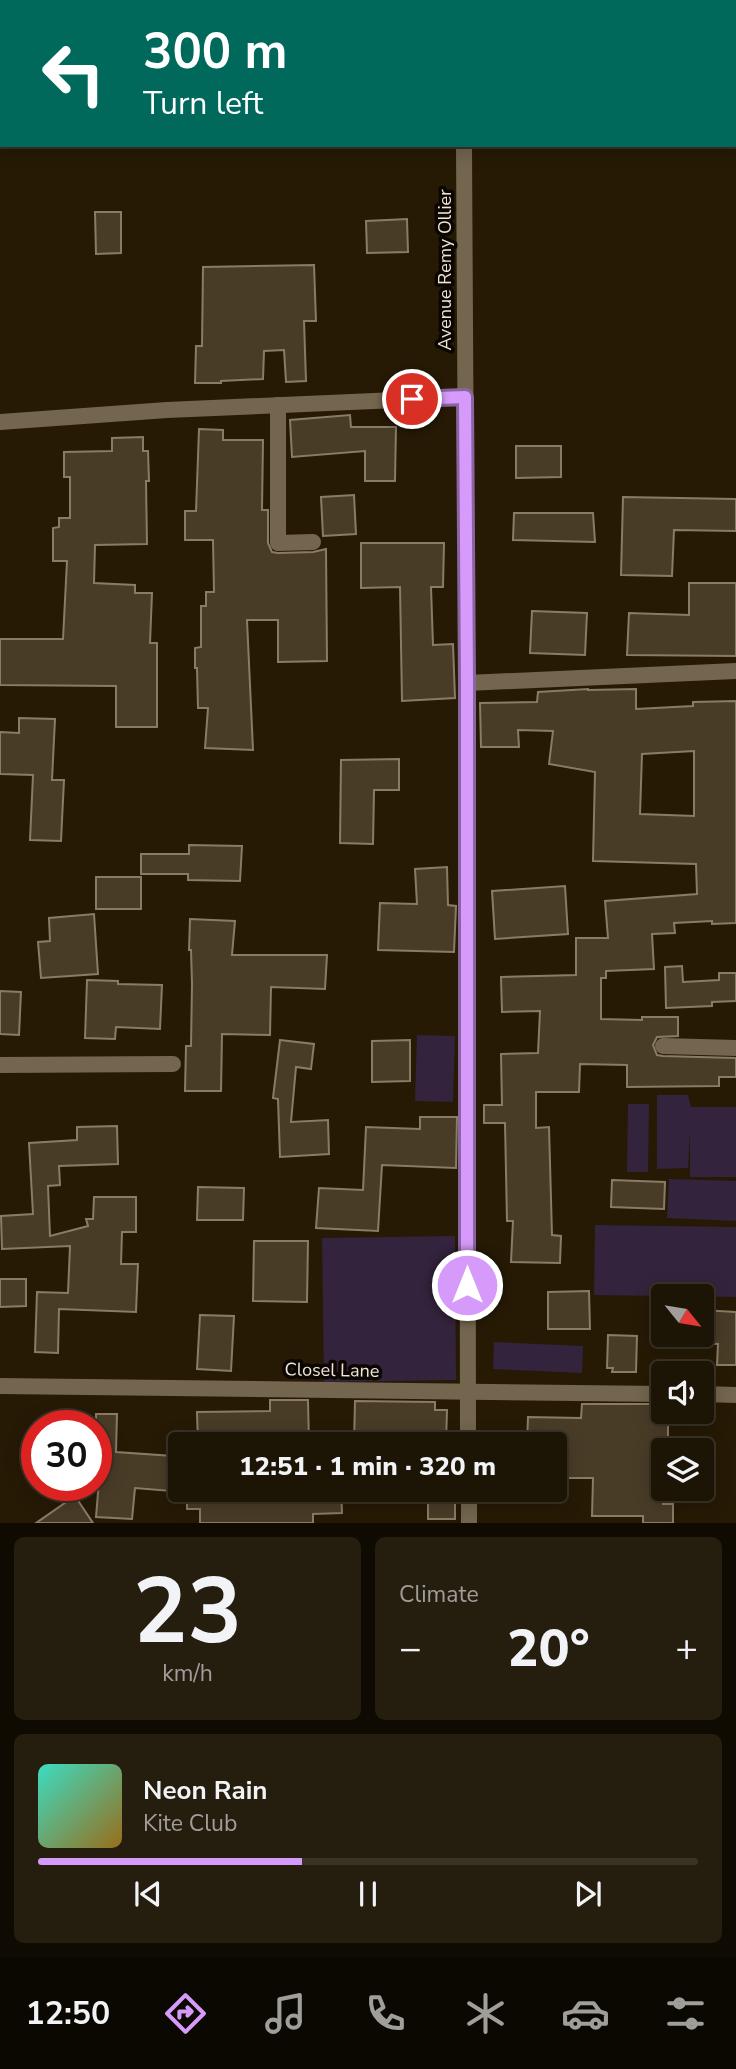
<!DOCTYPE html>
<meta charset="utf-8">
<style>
:root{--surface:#1c1404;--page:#251d0e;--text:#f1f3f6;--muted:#a09e9a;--line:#3a3326;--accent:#d69bfa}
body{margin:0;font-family:"Nunito Sans",sans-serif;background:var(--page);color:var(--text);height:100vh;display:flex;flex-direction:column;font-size:26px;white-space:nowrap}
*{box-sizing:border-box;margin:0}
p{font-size:23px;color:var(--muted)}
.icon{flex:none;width:38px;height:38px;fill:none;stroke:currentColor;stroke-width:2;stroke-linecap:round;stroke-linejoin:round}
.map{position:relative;height:1523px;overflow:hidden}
.side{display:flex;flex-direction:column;gap:14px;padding:14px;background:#0f0b02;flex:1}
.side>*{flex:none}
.banner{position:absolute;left:0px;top:0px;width:737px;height:147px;box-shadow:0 4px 18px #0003,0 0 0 2px var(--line);background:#00695c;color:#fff;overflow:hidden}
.needle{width:46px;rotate:120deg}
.tools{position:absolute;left:651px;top:1284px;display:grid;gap:14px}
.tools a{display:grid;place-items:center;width:63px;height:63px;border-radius:7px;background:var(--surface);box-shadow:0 4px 18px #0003,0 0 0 2px var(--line);font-size:35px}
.speed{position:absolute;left:21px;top:1410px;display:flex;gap:14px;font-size:35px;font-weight:700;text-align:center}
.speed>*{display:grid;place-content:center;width:91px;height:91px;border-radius:50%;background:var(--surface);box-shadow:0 4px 18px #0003,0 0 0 2px var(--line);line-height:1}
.speed .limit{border:10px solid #d22;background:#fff;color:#111}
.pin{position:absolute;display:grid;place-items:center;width:60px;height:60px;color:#fff;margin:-30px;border:4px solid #fff;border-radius:50%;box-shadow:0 2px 7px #0007}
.me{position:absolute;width:77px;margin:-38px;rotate:0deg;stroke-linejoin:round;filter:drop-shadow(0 0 5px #0008)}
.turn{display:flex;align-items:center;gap:24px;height:147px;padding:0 28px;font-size:32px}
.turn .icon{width:91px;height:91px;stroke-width:2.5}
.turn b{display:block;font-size:49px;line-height:60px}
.big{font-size:52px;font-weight:800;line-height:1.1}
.side .card{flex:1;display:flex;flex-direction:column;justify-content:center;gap:10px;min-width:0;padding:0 24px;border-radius:10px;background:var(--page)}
.side .dial{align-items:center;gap:0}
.dial b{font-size:91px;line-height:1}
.song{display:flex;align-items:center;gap:21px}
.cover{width:84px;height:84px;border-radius:10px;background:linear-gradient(135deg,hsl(170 70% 55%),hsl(40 70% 35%))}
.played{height:7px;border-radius:4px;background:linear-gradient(90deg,var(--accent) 40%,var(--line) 40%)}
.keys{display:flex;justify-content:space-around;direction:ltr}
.heat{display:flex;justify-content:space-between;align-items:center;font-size:38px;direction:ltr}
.side .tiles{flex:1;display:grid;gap:14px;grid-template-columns:1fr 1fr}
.card:last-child{grid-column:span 2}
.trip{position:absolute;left:168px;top:1432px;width:399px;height:70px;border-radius:7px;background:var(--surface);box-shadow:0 4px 18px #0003,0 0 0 2px var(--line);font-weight:800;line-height:70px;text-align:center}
.tab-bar{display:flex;height:112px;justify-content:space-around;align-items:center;background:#0b0802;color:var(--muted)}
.tab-bar .icon{width:49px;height:49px}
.tab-bar .on{color:var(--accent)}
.tab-bar b{font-size:32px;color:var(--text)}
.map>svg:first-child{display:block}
.green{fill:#33233c}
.building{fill:#493c27;stroke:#8a7c64;stroke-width:2;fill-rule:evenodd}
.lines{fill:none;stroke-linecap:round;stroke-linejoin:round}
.street{stroke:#73654e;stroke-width:16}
.route-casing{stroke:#8b65a2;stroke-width:18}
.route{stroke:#d69bfa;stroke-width:12}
.labels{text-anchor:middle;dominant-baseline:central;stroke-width:7;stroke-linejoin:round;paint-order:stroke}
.street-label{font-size:18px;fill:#eee6d9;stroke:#0b0601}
</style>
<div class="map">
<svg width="736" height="1523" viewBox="0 0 736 1523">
<rect width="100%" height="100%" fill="#261a05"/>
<!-- green -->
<g class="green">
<polygon points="417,1035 455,1036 453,1102 415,1101"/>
<polygon points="657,1095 688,1095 691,1107 736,1107 736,1177 690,1177 690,1132 688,1168 657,1169"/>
<polygon points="628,1104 649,1104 648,1172 627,1172"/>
<polygon points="669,1179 736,1181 736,1221 667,1218"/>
<polygon points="595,1225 736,1227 736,1297 594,1295"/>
<polygon points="455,1236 456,1380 324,1382 322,1238"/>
<polygon points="494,1342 583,1346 582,1373 493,1369"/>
</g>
<!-- building -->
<g class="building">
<polygon points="95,212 121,212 121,253 96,254"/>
<polygon points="407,219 408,252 367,253 366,221"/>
<polygon points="314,265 316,321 304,321 306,381 286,382 284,350 264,351 263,379 221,381 221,383 195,383 196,346 202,346 203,267"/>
<polygon points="350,415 351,427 396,427 395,481 365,481 365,451 292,457 290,420"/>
<polygon points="199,429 223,430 223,440 263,440 262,510 268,510 268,543 272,552 278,553 313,552 326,549 327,661 278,662 278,620 247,620 253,750 205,748 208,708 198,708 197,668 195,668 195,648 201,647 201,606 206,606 206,592 214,592 213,540 185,540 185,511 196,511"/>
<polygon points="143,437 143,451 148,451 149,481 146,481 147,544 95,545 94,583 135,585 135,593 152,593 150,643 157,643 157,727 116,727 116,686 0,685 0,639 63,639 67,561 53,561 53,528 59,527 59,518 70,518 70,477 64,477 64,452 112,451 112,438"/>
<polygon points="516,446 561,446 561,477 516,478"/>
<polygon points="354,495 356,534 323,536 321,497"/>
<polygon points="623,497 736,499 736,531 674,530 672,576 621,575"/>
<polygon points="514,513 593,513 595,542 513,540"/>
<polygon points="361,543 444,543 443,587 431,587 433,645 453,644 455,698 402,701 400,587 361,588"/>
<polygon points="689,583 736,583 736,656 627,655 629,613 689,615"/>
<polygon points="532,611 587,613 585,655 530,653"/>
<path d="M588,689V690L636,689V709L693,706V702L736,701V923L712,924V921L674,923L675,933L652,934L654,969L606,971V978H601V1019L642,1020V1017H678V1036L657,1037L653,1045L657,1055L663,1056L736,1058V1077H719V1086L627,1087V1065L580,1064L579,1092H536V1128L549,1127L552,1235L561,1236L560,1263L511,1262L513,1221H507L505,1123H484V1105H502L501,1054L538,1053L540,1011L502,1012L501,977L576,975V938H608L605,901L697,894L696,864L593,861L595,772L549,764L553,731L518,730L519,747H481L480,703L537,702L538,692ZM694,751V816L640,814L642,754Z"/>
<polygon points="19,718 55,719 52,780 64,780 61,841 30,840 33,775 0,774 0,732 19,733"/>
<polygon points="399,759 399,790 374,790 373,844 340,843 341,760"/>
<polygon points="189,845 242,846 240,881 188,880 188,874 141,874 141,854 189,854"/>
<polygon points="447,867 448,905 456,906 454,952 378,950 380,903 417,904 415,869"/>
<rect x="96" y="877" width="45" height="32"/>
<polygon points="565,886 568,934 495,939 492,891"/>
<polygon points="94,914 98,974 41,978 38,942 50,941 49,918"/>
<polygon points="190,919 235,921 232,955 327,955 325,989 271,987 270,1035 222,1034 221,1091 185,1091 186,1046 191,1046 192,984 191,950 189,950"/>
<polygon points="682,966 683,982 719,980 719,973 736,973 736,1001 712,1002 712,1006 666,1008 665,967"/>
<polygon points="87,980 118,981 118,984 162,985 160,1029 116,1027 115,1039 85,1038"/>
<polygon points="0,991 21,992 19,1035 0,1034"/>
<polygon points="280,1040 314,1044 311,1069 296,1067 291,1122 328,1120 329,1154 280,1157 278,1099 273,1098"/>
<polygon points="410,1040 410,1081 372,1082 372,1041"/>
<polygon points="420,1117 457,1117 456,1168 382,1165 378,1231 316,1228 319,1188 363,1190 366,1127 420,1129"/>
<polygon points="117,1126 118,1164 59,1166 60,1185 48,1186 50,1236 88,1226 86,1219 93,1219 94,1197 136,1197 136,1232 122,1232 121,1264 138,1264 136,1312 59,1309 58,1353 35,1352 37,1292 68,1293 70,1246 2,1249 1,1216 33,1214 29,1143 77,1140 77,1127"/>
<polygon points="612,1180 665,1182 664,1209 611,1207"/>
<polygon points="198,1187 244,1188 243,1220 197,1220"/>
<polygon points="254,1241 308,1241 307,1302 253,1301"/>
<polygon points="0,1279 26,1279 26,1306 0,1307"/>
<polygon points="589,1291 590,1329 548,1329 548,1292"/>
<polygon points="702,1310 736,1312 736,1365 717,1365 718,1344 702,1343"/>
<polygon points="200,1315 234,1316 231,1371 197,1369"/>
<polygon points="608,1335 637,1336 636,1372 612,1372 613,1368 607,1368"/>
<polygon points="270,1400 308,1400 309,1444 198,1444 197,1412 270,1411"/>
<polygon points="355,1401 435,1402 435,1410 447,1410 446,1444 354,1444"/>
<polygon points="582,1404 663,1404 663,1412 668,1412 668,1451 663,1451 663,1504 673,1504 673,1523 643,1523 643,1516 592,1516 593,1478 555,1478 555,1444 527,1444 528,1417 581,1418"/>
<polygon points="96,1414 117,1414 116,1452 173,1456 171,1491 135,1488 132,1519 96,1517 102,1444 96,1443"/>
<polygon points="187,1489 239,1489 239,1491 273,1492 273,1489 341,1489 342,1513 313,1514 313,1523 200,1523 200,1509 187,1509"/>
<rect x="428" y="1489" width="27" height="30"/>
<polygon points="75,1496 93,1523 36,1523"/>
</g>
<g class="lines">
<!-- street -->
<g class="street">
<polyline points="463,2 463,0"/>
<polyline points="464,145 467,683 468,1444"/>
<polyline points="278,405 278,543 313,542"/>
<polyline points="0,422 167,410 465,397"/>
<polyline points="467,683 736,671"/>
<polyline points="663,1046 736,1048"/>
<polyline points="0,1065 173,1064"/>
<polyline points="0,1386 663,1394"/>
<polyline points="702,1394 736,1395"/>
<polyline points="469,1489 469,1523"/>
</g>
</g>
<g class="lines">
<!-- route casing -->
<g class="route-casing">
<polyline id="route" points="412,399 465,397 467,683 467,1285"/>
</g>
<!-- route -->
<use href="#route" class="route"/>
</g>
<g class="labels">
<!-- street labels -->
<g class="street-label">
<text transform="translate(445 270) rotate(-90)">Avenue Remy Ollier</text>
<text transform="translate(332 1370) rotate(1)">Closel Lane</text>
</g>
</g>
</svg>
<div class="tools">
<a><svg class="needle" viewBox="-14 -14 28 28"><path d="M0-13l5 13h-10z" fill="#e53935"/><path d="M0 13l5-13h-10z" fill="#a09e9a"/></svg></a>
<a><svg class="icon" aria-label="sound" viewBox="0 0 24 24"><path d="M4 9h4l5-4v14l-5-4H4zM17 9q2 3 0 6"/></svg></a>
<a><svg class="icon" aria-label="layers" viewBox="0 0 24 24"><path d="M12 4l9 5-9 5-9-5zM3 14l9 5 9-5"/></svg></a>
</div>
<div class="speed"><div class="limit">30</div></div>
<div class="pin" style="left:412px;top:399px;background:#d93025"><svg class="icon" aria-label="arrive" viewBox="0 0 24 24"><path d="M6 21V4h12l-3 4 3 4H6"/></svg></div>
<svg class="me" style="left:467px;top:1285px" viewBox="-20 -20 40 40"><circle r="17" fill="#d69bfa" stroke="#fff" stroke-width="3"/><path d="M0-11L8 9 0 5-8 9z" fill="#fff"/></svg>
<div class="trip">12:51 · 1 min · 320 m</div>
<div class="banner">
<div class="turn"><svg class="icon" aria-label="left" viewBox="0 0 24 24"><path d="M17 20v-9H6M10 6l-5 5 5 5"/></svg><div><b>300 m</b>Turn left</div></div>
</div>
</div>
<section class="side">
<div class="tiles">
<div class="card dial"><b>23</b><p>km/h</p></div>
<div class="card"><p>Climate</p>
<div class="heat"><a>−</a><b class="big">20°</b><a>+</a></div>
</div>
<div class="card">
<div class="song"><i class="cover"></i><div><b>Neon Rain</b><p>Kite Club</p></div></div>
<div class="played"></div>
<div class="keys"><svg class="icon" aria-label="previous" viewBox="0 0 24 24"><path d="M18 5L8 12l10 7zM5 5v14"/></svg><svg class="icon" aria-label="pause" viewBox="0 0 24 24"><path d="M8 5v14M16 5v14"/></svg><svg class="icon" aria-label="next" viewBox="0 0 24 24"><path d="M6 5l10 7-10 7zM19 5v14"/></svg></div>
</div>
</div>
</section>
<nav class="tab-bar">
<b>12:50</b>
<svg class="icon on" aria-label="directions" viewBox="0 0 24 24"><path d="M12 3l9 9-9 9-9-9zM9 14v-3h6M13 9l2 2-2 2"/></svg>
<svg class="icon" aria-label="music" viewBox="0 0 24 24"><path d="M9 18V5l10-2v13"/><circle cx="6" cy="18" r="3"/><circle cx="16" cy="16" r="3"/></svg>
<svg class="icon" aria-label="phone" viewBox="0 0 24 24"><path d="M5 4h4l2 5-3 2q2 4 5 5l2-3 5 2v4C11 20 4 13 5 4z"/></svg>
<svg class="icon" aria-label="climate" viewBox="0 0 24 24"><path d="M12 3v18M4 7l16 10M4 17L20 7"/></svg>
<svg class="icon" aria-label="car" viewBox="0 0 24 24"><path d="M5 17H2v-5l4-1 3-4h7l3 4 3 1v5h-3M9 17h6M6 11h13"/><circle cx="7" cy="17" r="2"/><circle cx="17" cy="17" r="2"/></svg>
<svg class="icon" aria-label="filters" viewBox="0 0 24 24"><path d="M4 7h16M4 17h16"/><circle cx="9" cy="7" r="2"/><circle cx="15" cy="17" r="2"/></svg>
</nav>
